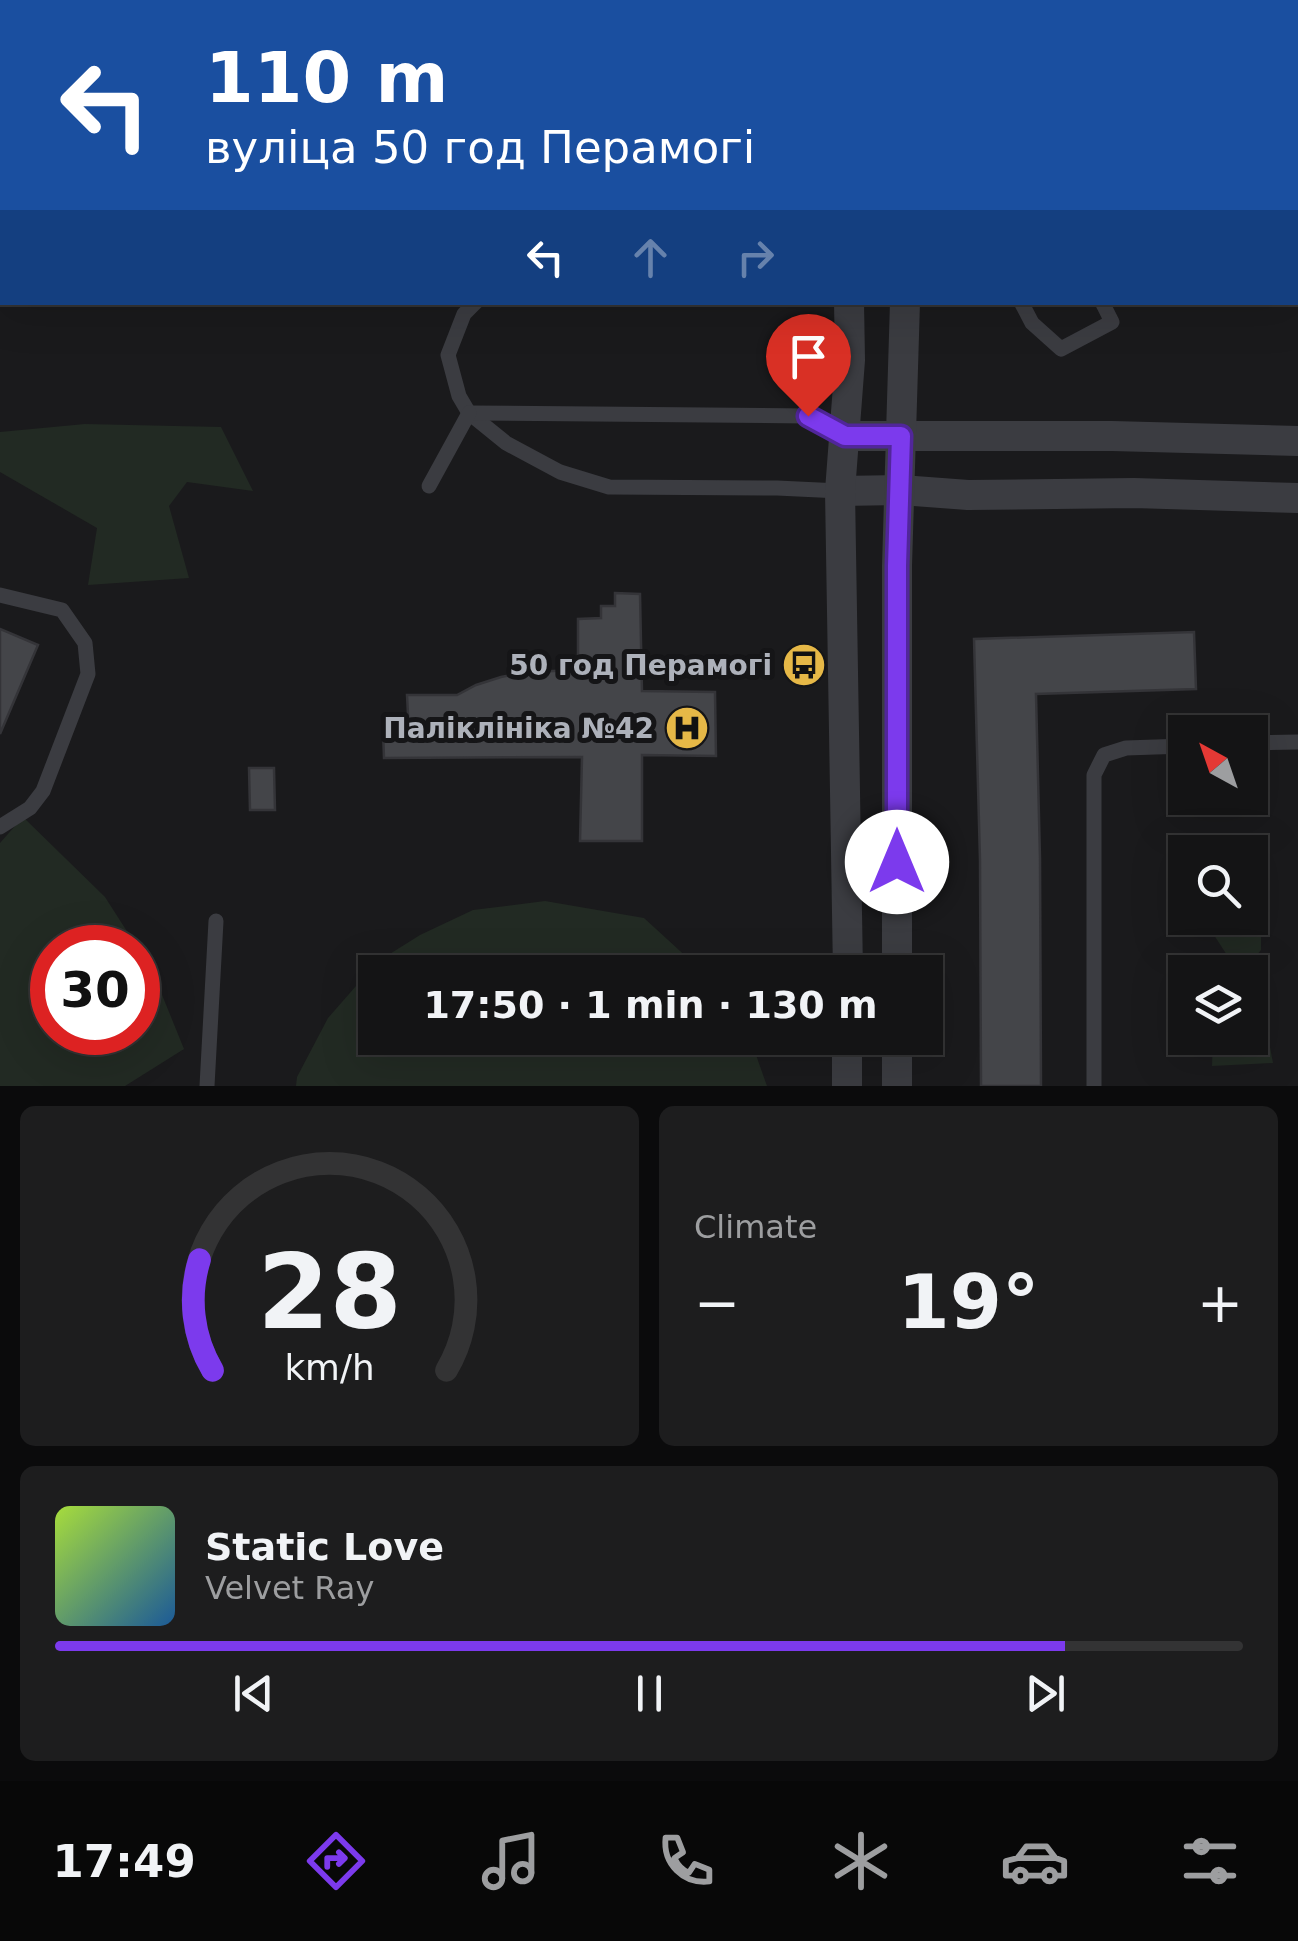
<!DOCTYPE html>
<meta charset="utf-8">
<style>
:root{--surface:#141415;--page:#1d1d1e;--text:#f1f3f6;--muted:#9d9ea0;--line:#333334;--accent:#7c3aed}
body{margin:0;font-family:"DejaVu Sans",sans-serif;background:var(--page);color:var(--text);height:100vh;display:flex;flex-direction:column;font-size:38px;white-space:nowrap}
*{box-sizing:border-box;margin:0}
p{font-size:32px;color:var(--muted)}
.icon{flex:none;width:55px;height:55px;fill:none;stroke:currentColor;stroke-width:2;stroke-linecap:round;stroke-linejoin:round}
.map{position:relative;height:1086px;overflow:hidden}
.side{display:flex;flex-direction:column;gap:20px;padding:20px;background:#0b0b0c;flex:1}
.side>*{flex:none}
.hud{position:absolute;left:0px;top:0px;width:1300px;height:305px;box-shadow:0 10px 40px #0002,0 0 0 2px var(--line);background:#1a4fa0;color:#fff;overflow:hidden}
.needle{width:65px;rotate:320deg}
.buttons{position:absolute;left:1168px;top:715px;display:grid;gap:20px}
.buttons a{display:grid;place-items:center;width:100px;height:100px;border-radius:0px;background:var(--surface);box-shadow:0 10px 40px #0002,0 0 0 2px var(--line);font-size:50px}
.speed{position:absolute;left:30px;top:925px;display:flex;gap:20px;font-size:50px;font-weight:700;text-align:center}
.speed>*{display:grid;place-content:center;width:130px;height:130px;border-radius:50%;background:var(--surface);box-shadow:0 10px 40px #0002,0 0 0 2px var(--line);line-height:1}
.speed .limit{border:15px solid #d22;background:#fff;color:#111}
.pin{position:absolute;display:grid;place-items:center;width:85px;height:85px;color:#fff;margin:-102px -42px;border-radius:50% 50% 50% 0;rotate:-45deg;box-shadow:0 0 10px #0007}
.pin .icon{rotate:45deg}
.me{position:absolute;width:110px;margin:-55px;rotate:0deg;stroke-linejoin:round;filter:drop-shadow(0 0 8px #0008)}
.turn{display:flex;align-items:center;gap:35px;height:210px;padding:0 40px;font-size:45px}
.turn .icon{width:130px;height:130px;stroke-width:2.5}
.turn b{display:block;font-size:70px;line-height:85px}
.lanes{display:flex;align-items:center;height:95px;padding:0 40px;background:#0003;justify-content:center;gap:50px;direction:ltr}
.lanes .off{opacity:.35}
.big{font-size:75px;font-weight:800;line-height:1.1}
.side .card{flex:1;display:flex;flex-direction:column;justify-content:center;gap:15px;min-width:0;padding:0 35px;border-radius:15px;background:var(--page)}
.side .dial{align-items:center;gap:0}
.dial svg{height:260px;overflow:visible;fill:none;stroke:var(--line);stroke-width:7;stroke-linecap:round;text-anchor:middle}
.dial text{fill:var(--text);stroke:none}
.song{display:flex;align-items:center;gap:30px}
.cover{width:120px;height:120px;border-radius:15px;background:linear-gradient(135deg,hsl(80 70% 55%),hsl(210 70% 35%))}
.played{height:10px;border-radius:5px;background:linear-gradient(90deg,var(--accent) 85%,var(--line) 85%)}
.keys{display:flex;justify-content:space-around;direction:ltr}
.heat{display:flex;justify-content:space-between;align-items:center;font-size:55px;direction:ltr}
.side .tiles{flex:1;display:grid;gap:20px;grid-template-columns:1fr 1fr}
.card:last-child{grid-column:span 2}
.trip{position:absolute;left:358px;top:955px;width:585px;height:100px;border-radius:0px;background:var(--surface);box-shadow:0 10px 40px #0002,0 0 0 2px var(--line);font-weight:800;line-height:100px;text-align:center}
.dock{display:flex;height:160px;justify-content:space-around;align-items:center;background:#080808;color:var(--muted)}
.dock .icon{width:70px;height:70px}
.dock .on{color:var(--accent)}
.dock b{font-size:45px;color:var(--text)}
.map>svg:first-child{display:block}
.green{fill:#222a23}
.building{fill:#444549;stroke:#343438;stroke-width:2.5}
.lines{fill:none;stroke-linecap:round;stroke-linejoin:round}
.service{stroke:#3b3c41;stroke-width:15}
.minor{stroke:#3b3c41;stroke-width:30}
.route-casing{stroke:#51269a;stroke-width:25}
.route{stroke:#7c3aed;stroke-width:18}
.labels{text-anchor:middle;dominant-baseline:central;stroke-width:10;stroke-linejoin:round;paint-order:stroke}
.poi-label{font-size:28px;font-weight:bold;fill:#adb1ba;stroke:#151517;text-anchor:end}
</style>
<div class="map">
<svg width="1298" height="1086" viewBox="0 0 1298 1086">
<rect width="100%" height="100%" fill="#1a1a1c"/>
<!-- green -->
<g class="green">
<polygon points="85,424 221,427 253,491 187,482 169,506 189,578 88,585 97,528 0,472 0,432"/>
<polygon points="23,817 105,897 137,947 52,948 52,1032 138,1032 138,949 154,975 184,1049 125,1086 0,1086 0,843"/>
<polygon points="1250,853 1261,853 1261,950 1242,972 1238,972 1212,932 1210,918 1250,918"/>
<polygon points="545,901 644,918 703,972 375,972 375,1038 750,1038 767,1086 296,1086 297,1077 328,1018 377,962 420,935 473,910"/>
<polygon points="1250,986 1261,999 1273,1063 1212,1066 1213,1038 1250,1038"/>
</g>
<!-- building -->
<g class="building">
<polygon points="207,0 276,0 272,2 212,2"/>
<polygon points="615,593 640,594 642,691 715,692 716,756 642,755 642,841 580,841 582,757 384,758 383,731 395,731 395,716 408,715 407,695 457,695 476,685 501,677 528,672 578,670 578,619 601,618 601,606 615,606"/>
<polygon points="0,629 38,645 0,734"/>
<polygon points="1194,632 1196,689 1036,694 1040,858 1041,1086 981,1086 980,860 974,639"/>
<polygon points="249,768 274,768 275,810 250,810"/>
</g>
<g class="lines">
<!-- service -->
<g class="service">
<polyline points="749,0 749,2"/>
<polyline points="1051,0 1053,2"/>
<polyline points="1233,0 1233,2"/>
<polyline points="318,2 318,0"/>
<polyline points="590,2 591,0"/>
<polyline points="476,302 464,314 448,355 459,396 469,413 506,443 560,472 609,487 777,488 840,491"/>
<polyline points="1021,302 1032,323 1061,349 1112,322 1102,302"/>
<polyline points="469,413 808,416 845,436"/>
<polyline points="429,486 469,413"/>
<polyline points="0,595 62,610 85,643 88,674 43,791 30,808 0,827"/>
<polyline points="1250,743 1298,742"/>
<polyline points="207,1086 216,921"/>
<polyline points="1094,1086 1094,775 1104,755 1126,748 1185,746"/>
</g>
<!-- minor -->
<g class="minor">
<polyline points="843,0 843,2"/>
<polyline points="904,0 904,2"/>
<polyline points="845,436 1112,436 1298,441"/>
<polyline points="840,491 901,490 968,495 1134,493 1298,498"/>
<polyline points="848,972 840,491 850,360 849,302"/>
<polyline points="897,972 897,566 905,302"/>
<polyline points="847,1086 847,1038"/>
<polyline points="897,1086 897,1038"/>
</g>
</g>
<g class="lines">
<!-- route casing -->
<g class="route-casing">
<polyline id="route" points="808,416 845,436 901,436 897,566 897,862"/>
</g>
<!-- route -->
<use href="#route" class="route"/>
</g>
<!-- icons -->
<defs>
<g id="bus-disc" transform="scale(2.25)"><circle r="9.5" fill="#e6b847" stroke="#151517"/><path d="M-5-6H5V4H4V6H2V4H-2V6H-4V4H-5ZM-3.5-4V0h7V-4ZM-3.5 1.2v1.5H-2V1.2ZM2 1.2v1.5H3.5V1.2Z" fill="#111"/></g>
<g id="hospital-disc" transform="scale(2.25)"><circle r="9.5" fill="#e6b847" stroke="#151517"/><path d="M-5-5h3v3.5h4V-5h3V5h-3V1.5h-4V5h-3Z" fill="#111"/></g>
</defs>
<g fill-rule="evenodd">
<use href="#bus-disc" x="804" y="665"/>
<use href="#hospital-disc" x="687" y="728"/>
</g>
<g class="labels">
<!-- poi labels -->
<g class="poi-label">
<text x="772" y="665">50 год Перамогі</text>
<text x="654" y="728">Паліклініка №42</text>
</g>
</g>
</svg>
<div class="buttons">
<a><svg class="needle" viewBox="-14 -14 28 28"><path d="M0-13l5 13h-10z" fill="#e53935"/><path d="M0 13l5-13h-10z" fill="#9d9ea0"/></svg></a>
<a><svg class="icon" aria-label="search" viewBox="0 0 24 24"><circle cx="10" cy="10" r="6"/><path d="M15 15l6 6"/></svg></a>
<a><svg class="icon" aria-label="layers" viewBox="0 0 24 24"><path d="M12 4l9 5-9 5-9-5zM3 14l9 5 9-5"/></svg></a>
</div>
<div class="speed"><div class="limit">30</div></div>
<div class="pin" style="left:808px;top:416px;background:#d93025"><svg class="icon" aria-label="arrive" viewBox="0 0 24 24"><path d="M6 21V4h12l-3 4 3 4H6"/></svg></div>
<svg class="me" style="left:897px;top:862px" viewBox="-20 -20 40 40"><circle r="19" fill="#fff"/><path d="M0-13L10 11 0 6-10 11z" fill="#7c3aed"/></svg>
<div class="trip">17:50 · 1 min · 130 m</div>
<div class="hud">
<div class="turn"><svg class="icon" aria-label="left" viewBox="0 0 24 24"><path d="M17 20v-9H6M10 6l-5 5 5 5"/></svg><div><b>110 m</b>вуліца 50 год Перамогі</div></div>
<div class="lanes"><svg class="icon" aria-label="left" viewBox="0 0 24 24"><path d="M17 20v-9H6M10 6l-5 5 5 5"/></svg><svg class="icon off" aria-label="ahead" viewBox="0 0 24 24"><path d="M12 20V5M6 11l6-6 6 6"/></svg><svg class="icon off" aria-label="right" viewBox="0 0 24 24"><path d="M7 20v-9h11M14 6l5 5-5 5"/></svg></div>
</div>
</div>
<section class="side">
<div class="tiles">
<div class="card dial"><svg viewBox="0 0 100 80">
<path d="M14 69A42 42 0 1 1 86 69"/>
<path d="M14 69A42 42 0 0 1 10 35" stroke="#7c3aed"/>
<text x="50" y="56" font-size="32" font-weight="700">28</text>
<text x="50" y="72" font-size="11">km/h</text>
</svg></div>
<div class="card"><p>Climate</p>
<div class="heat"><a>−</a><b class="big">19°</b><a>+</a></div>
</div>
<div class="card">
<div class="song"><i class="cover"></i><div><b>Static Love</b><p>Velvet Ray</p></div></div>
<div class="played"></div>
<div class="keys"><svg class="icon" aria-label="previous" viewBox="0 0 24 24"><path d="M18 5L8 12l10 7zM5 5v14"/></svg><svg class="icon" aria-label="pause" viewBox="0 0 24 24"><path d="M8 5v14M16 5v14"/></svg><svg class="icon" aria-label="next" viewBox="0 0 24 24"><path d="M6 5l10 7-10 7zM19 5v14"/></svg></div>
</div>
</div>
</section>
<nav class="dock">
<b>17:49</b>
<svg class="icon on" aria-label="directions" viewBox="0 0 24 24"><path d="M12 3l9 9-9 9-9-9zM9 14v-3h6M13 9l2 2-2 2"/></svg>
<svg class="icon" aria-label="music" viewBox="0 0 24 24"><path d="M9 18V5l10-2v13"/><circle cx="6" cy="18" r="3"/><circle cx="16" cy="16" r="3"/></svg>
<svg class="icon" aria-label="phone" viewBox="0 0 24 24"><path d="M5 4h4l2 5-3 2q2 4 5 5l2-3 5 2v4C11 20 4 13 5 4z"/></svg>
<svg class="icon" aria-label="climate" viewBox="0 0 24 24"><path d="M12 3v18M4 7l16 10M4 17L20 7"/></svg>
<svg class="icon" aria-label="car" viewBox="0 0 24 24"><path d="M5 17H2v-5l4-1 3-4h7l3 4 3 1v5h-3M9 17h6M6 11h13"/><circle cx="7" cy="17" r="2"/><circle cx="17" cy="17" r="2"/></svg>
<svg class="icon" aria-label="filters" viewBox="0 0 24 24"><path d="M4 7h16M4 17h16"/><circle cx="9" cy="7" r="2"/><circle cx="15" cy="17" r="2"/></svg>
</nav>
